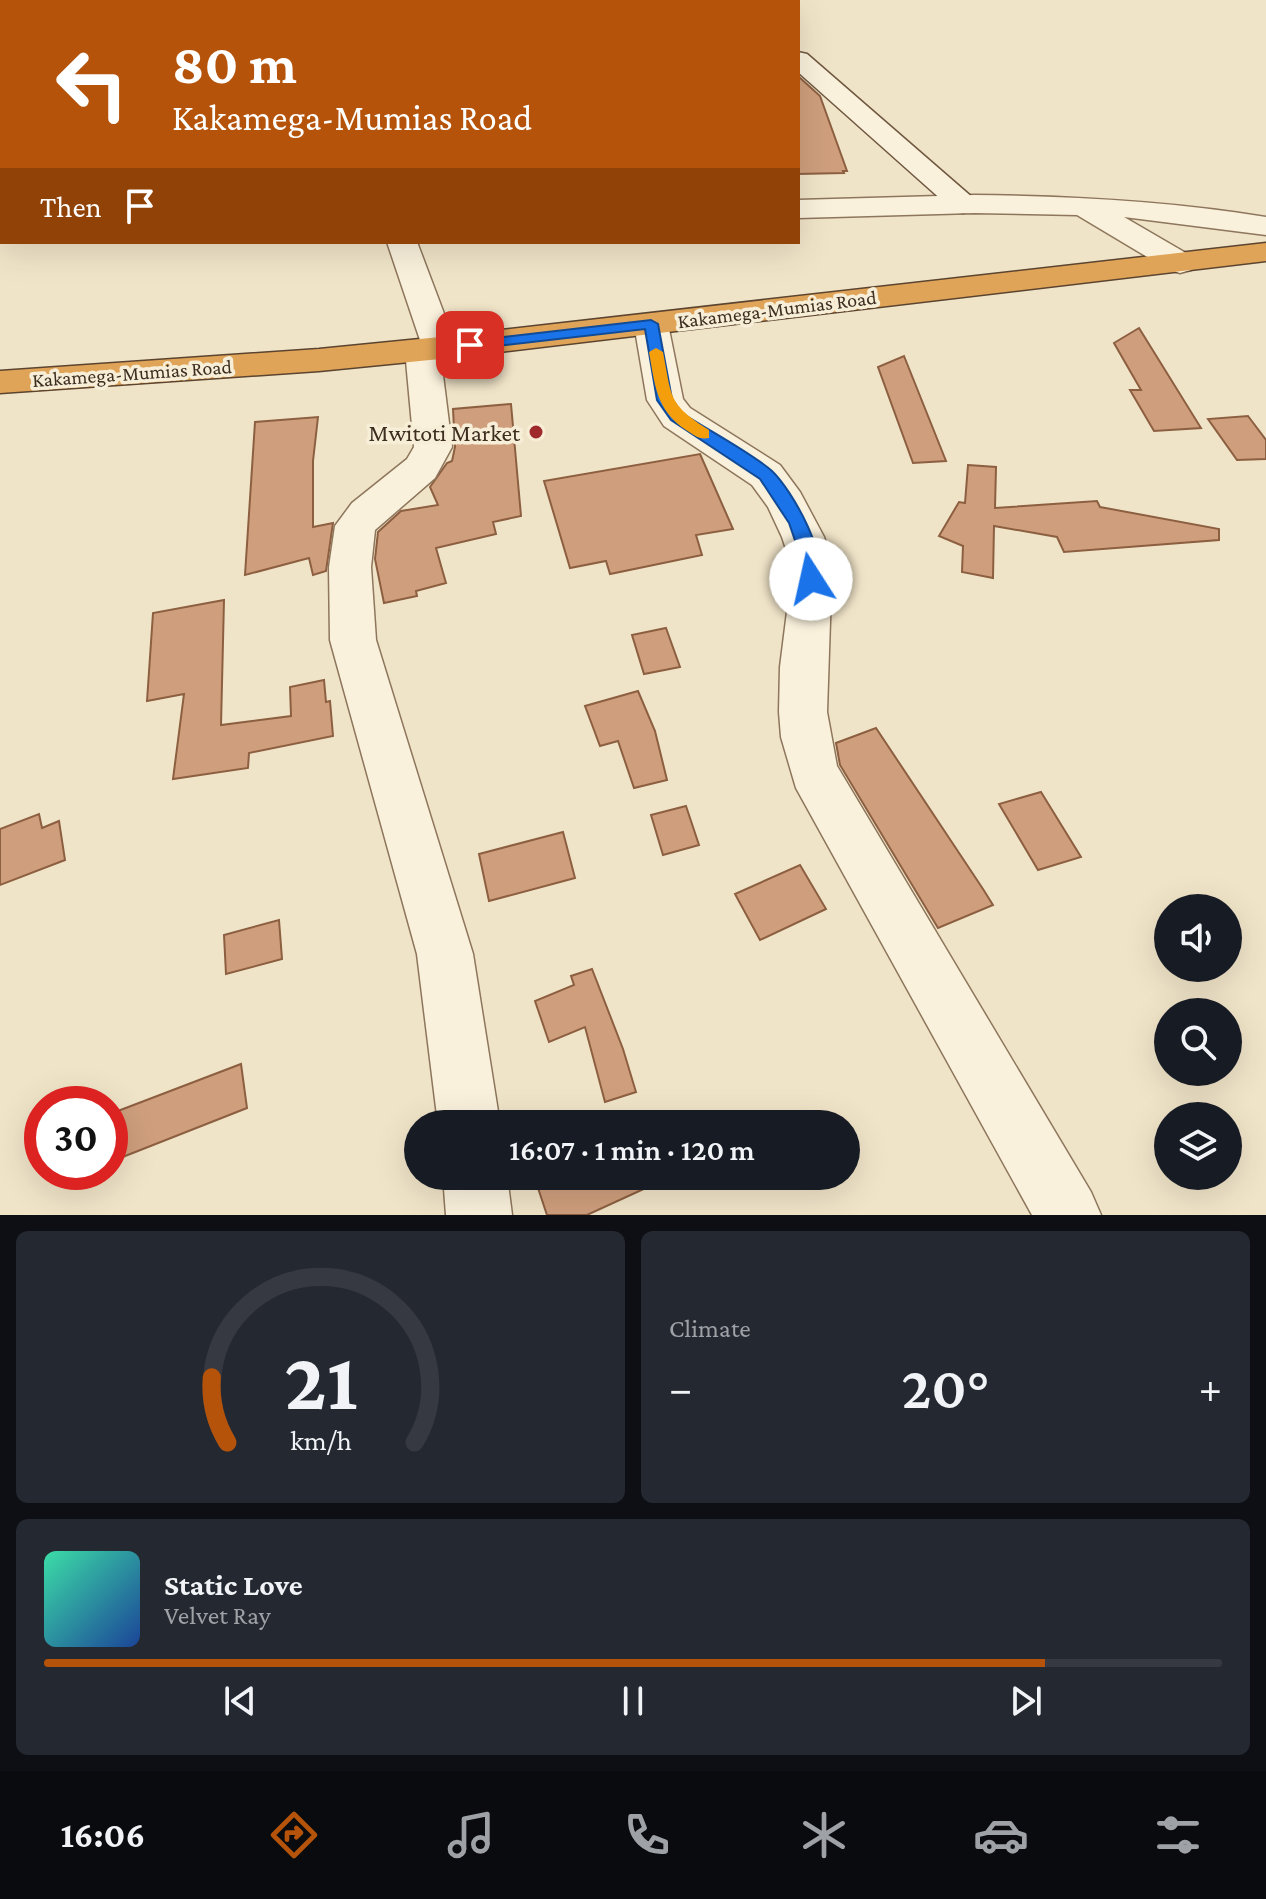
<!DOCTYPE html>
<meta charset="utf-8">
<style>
:root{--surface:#171b24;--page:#242831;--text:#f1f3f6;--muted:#9ea1a6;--line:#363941;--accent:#b45309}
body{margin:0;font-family:"Crimson Pro",serif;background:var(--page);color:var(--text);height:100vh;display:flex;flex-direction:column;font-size:30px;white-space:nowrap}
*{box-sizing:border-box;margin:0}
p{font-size:26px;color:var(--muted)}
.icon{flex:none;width:44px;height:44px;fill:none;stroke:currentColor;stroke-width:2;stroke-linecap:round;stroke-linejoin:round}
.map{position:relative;height:1215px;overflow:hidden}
.sheet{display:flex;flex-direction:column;gap:16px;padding:16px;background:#0d0f14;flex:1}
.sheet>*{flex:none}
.banner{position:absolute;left:0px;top:0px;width:800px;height:244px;box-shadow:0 8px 32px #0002;background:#b45309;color:#fff;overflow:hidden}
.fabs{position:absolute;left:1154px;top:894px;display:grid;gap:16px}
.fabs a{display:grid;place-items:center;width:88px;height:88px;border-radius:50%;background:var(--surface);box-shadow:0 8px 32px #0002;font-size:40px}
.speed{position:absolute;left:24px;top:1086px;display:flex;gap:16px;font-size:40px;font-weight:700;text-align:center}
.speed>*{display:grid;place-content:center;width:104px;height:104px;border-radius:50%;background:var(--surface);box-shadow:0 8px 32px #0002;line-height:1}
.speed .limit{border:12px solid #d22;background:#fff;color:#111}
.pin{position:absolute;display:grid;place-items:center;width:68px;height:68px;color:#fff;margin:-34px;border-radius:16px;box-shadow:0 4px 12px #0006}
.me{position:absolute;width:88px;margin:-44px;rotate:350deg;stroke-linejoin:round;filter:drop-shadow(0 0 6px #0008)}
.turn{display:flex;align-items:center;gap:28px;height:168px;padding:0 40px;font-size:36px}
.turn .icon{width:104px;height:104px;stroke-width:2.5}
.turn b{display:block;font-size:56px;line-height:68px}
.then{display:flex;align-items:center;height:76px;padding:0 40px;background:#0003;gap:16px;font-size:30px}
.big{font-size:60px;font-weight:600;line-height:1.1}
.sheet .card{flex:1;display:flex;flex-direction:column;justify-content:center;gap:12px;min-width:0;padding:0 28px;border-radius:12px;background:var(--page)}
.sheet .dial{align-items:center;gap:0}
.dial svg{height:208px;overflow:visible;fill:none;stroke:var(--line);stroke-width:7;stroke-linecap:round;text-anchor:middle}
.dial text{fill:var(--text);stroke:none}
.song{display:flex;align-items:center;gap:24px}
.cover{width:96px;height:96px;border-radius:12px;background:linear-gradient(135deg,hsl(160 70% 55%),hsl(220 70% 35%))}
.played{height:8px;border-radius:4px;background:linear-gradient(90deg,var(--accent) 85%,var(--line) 85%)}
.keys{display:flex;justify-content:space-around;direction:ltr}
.heat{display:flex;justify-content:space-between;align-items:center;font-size:44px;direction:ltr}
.sheet .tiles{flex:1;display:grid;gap:16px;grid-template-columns:1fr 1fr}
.card:last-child{grid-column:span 2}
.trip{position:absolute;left:404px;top:1110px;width:456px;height:80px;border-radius:40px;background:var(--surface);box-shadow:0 8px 32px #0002;font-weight:600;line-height:80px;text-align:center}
.dock{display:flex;height:128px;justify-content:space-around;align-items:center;background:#090b0e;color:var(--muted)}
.dock .icon{width:56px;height:56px}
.dock .selected{color:var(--accent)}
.dock b{font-size:36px;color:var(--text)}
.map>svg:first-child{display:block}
.building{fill:#cf9f7d;stroke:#8d5f41;stroke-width:2}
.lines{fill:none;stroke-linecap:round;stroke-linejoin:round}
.street-casing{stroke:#8d765c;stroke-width:3}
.secondary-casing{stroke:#6f573f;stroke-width:3}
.highway-casing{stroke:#5b4430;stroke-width:3}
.street{fill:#faf1dc;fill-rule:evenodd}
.secondary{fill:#faf1dc;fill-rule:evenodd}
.highway{fill:#e0a458;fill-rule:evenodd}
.route{fill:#1a73e8;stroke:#114b97;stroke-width:2}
.slow{fill:#f59e0b}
.poi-dot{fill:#9e2a2b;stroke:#f7eed8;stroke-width:3}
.labels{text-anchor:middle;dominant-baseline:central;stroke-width:7;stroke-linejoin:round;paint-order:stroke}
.far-street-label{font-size:20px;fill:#3d2e20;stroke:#f7eed8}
.poi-label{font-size:24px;fill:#3d2e20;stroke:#f7eed8;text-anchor:end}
</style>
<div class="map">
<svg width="1266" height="1215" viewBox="0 0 1266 1215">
<rect width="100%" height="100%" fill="#f0e4c8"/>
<!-- building -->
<g class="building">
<polygon points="798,76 820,96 847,171 843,171 844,173 798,174"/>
<polygon points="1139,328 1201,428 1154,431 1130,390 1141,390 1114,343"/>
<polygon points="904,356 946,461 913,463 878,367"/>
<polygon points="511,404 521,516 493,522 496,534 436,548 446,583 416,591 417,596 384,603 375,559 378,532 401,511 438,505 430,487 447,463 452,461 455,447 453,409"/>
<polygon points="1248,416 1266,440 1266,459 1237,460 1208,419"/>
<polygon points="318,417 313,461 313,527 333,523 326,571 313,575 309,558 245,575 255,422"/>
<polygon points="700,454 733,529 696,535 702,555 610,574 606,561 570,568 544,481"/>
<polygon points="968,465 996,467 995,508 1097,501 1100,507 1219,529 1219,540 1064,552 1057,537 994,526 993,578 962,572 963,546 939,536 959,502 965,503"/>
<polygon points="224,600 221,725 291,716 290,687 324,680 326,702 330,701 333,736 249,753 248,768 173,779 184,694 147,701 153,613"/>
<polygon points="666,628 680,667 644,674 632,635"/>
<polygon points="638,691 655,731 667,780 634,788 618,741 600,746 585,706"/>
<polygon points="876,728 983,889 993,905 938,928 840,765 836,743"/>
<polygon points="1041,792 1081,857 1038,870 999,804"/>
<polygon points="686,806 699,845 663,855 651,815"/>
<polygon points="39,814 42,828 59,821 65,860 0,885 0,829"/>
<polygon points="563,832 575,878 489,901 479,854"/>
<polygon points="800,865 826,909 760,940 735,894"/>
<polygon points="279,920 282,959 226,974 224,935"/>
<polygon points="592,969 623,1049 636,1092 605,1102 585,1027 549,1042 535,1001 574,985 571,976"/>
<polygon points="241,1064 247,1108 110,1162 110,1114"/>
<polygon points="534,1176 672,1176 587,1215 547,1215"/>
</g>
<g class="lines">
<!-- street casing -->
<g class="street-casing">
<g id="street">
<polygon points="311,0 345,0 346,2 312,2"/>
<path d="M974,195C1073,196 1169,201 1266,217V235L1124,217L1191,256L1196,263L1191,270L1180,273L1169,270L1077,215L974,213L798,218V200Z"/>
<rect x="0" y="211" width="2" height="19"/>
<polygon points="387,242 417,242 457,348 452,356 441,359 452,447 435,478 375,530 371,567 376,640 473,954 500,1124 438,1124 417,954 330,640 329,567 335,526 352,503 407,459 414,447 405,350 410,342 420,340"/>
<polygon points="651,314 663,317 668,324 683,399 690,408 780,465 800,492 824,537 832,561 827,712 837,766 1091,1192 1101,1215 1032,1215 796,788 781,737 779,712 780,667 789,596 790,561 782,537 768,507 752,485 664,426 647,400 634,324 639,317"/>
<polygon points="443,1176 507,1176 512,1215 446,1215"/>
</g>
</g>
<!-- secondary casing -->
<g class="secondary-casing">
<g id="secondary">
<polygon points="719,0 742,0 743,2 720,2"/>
<polygon points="798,52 807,54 973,198 978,204 973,210 963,213 953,210 798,72"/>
</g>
</g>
<!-- highway casing -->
<g class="highway-casing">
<polygon id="highway" points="1266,243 1266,261 440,359 319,371 0,393 0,371 319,349 440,337"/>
</g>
<!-- street -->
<use href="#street" class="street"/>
<!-- secondary -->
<use href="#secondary" class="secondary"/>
<!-- highway -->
<use href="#highway" class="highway"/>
</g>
<!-- route -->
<path class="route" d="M651,320L658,324L672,399L682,413C706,429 752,453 772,471C792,490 830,557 817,584L811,586L802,579V561L789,523L760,479L671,420L657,400L645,329L470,349L463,345L470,341Z"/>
<!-- slow -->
<path class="slow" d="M656,348L663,352C672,398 668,404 709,430V438C699,440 694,435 686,430C656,410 655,385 649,352Z"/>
<!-- markers -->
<circle class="poi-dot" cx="536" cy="432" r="8"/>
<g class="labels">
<!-- far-street labels -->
<g class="far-street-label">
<text transform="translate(777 309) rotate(-7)">Kakamega-Mumias Road</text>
<text transform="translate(132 373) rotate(-4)">Kakamega-Mumias Road</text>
</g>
<!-- poi labels -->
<g class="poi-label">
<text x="520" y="432">Mwitoti Market</text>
</g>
</g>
</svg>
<div class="fabs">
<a><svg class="icon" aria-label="sound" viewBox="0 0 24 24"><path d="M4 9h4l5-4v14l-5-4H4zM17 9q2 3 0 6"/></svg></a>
<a><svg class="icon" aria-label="search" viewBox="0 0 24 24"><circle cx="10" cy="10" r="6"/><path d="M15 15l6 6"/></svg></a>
<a><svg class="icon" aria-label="layers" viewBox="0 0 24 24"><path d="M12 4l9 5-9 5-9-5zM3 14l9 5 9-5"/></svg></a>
</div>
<div class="speed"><div class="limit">30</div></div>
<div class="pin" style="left:470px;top:345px;background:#d93025"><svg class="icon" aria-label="arrive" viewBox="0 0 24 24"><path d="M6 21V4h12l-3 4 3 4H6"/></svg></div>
<svg class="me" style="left:811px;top:579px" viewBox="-20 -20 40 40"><circle r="19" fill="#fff"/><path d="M0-13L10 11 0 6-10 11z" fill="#1a73e8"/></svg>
<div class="trip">16:07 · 1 min · 120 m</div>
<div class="banner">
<div class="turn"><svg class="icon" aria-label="left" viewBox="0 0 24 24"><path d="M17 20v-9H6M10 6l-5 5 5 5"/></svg><div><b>80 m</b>Kakamega-Mumias Road</div></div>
<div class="then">Then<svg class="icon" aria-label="arrive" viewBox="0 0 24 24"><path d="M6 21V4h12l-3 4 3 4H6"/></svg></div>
</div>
</div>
<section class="sheet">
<div class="tiles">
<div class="card dial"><svg viewBox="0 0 100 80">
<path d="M14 69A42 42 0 1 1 86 69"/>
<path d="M14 69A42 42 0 0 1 8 44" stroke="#b45309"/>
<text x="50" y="56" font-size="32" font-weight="700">21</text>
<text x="50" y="72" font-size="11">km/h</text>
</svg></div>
<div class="card"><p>Climate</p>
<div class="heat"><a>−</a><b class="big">20°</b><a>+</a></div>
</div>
<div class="card">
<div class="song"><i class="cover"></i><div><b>Static Love</b><p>Velvet Ray</p></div></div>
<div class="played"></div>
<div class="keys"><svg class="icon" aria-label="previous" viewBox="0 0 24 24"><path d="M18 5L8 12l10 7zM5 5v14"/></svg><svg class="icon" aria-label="pause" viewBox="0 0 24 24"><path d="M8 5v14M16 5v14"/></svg><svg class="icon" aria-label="next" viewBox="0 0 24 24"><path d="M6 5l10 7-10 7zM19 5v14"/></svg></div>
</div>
</div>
</section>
<nav class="dock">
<b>16:06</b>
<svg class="icon selected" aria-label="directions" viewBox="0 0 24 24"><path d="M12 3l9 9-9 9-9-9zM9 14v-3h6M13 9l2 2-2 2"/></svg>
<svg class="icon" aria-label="music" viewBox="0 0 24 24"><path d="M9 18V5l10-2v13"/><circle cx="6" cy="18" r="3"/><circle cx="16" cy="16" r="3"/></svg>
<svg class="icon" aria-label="phone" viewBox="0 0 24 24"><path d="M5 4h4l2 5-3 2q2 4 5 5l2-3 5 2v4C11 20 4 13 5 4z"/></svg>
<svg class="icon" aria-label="climate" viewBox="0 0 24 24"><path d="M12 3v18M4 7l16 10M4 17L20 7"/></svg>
<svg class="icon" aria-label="car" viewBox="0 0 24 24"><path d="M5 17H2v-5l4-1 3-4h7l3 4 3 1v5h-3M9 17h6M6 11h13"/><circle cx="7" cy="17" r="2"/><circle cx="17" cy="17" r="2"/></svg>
<svg class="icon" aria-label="filters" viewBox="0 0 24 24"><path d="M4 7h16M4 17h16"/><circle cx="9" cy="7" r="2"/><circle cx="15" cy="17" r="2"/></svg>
</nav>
